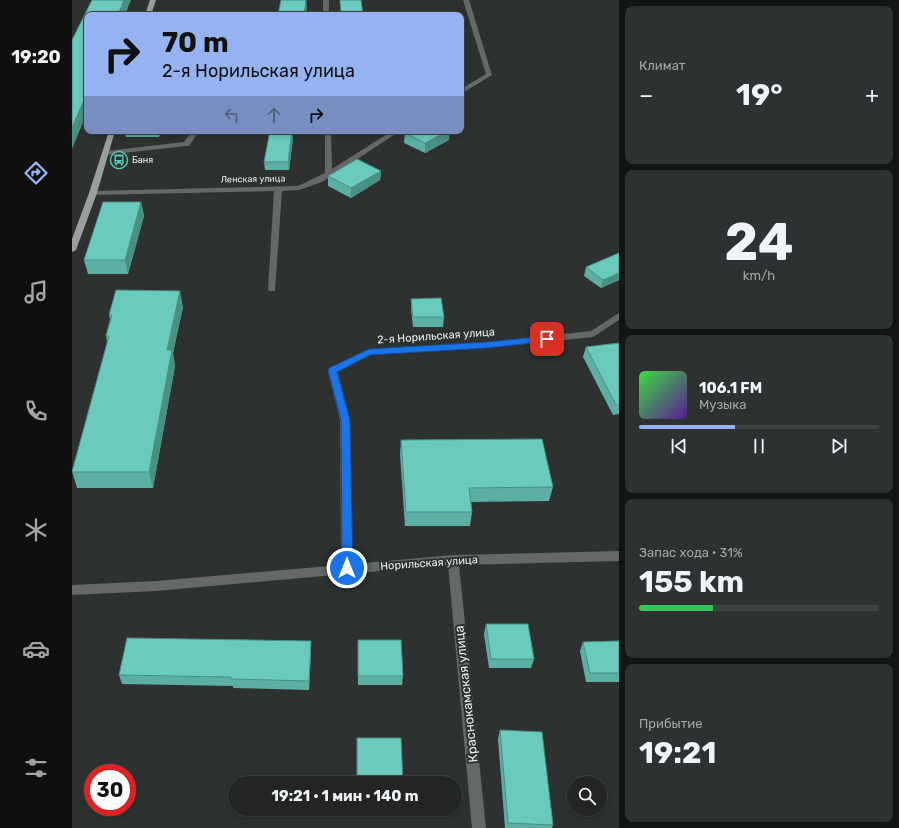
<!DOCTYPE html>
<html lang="ru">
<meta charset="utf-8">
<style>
:root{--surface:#222524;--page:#2e3131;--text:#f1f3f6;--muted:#a2a5a6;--line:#3f4241;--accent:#95b2f1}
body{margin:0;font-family:Rubik,sans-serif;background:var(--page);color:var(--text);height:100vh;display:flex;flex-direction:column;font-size:15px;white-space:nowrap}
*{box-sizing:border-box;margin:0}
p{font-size:13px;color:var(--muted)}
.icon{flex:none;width:22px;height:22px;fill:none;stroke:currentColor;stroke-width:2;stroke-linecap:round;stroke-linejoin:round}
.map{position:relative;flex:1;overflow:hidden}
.sheet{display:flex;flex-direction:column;gap:6px;padding:6px;background:#131414;width:280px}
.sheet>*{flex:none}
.guide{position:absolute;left:12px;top:12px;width:380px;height:122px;border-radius:8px;box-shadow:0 2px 6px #0003,0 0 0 1px var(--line);background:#95b2f1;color:#111;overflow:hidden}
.fabs{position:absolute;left:495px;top:776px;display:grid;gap:8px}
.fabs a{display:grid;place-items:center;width:40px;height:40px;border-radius:50%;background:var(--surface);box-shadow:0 2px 6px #0003,0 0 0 1px var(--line);font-size:20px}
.speed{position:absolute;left:12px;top:764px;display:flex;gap:8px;font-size:20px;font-weight:700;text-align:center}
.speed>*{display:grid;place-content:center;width:52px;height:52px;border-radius:50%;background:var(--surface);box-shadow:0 2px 6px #0003,0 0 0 1px var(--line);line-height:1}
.speed .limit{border:6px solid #d22;background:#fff;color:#111}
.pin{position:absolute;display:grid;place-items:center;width:34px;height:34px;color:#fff;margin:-17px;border-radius:8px;box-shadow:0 2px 6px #0006}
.me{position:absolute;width:44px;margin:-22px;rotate:0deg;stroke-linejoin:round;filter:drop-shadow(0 0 3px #0008)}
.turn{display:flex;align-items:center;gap:14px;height:84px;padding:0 12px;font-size:18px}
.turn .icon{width:52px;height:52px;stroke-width:2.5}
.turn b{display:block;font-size:28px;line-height:34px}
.lanes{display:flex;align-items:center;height:38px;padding:0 12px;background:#0003;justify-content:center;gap:20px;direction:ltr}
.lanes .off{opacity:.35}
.big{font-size:30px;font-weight:700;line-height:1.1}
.sheet .card{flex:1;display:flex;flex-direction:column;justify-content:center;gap:6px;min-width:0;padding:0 14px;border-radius:8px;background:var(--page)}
.sheet .dial{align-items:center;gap:0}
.dial b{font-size:52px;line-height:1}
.song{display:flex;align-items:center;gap:12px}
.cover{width:48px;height:48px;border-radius:6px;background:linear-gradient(135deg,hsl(120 70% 55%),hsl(270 70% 35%))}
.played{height:4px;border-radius:2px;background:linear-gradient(90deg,var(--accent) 40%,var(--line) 40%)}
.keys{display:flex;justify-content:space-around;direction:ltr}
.heat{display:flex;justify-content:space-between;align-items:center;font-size:22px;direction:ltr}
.charge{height:6px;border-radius:3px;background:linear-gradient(90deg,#34c759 31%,var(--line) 0)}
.trip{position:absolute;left:156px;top:776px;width:234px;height:40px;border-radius:20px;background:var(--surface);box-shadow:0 2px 6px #0003,0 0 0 1px var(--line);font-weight:700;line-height:40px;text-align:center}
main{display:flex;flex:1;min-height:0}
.tab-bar{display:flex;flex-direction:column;width:72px;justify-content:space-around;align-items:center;background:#0e0f0e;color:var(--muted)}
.tab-bar .icon{width:28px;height:28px}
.tab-bar .active{color:var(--accent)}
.tab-bar b{font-size:18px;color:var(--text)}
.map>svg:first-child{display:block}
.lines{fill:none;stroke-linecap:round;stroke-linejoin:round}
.minor{fill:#666767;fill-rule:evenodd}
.major{fill:#9a9e9d;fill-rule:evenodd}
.wall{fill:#5bafa3}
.shaded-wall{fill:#4a8e84}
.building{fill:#6acbbd;stroke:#4a8e84}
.route{fill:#1a73e8;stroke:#114b97}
.labels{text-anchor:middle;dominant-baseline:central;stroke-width:4;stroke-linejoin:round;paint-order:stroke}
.far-poi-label{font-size:9px;fill:#e9ebea;stroke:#2d3130;text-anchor:start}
.far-street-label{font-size:9px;fill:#e9ebea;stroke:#2d3130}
.street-label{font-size:11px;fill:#e9ebea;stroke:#2d3130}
.near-street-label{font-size:13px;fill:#e9ebea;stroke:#2d3130}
</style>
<main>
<nav class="tab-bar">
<b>19:20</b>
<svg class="icon active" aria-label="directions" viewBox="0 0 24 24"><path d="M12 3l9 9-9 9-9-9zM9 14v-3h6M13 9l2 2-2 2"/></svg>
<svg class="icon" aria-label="music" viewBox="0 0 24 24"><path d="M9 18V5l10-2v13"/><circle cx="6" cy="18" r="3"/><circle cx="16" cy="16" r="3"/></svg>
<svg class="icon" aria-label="phone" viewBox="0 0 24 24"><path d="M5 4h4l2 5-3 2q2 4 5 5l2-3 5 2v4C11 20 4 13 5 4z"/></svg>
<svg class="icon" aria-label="climate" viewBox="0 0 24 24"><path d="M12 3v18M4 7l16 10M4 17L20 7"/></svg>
<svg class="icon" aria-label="car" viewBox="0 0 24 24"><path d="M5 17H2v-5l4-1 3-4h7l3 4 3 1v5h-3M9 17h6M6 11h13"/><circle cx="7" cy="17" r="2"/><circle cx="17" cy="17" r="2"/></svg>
<svg class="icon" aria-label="filters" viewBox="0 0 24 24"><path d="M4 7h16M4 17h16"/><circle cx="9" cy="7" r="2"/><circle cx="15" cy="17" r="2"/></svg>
</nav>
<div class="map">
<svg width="547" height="828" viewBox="0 0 547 828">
<rect width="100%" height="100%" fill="#2d3130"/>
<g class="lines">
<!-- minor -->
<g class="minor">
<rect x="251" y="0" width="6" height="15"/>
<polygon points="391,0 397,0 420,75 389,94 389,89 414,74"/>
<polygon points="120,131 127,131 117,146 114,146 34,155 30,153 34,151 112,142"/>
<polygon points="253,131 259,131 260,169 320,131 328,131 250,182 227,190 210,191 203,291 197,291 196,289 202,191 21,195 17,193 21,191 226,186 253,173"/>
<polygon points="547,313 547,320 521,337 415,348 299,355 266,372 278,420 281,564 381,555 547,551 547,561 387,565 414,828 400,828 376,565 84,591 0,595 0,585 84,581 269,565 268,420 256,371 258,369 297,349 415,342 519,331"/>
</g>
<!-- major -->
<g class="major">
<polygon points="78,0 84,0 79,15 73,15"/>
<polygon points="37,131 43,131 25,193 4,250 0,252 0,239 17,193"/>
</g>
</g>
<!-- wall -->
<g class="wall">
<polygon points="389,96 391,120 390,124 389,124"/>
<polygon points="53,131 89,131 87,137 54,137"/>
<polygon points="333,133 377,140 353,153 332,143"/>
<polygon points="221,138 217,170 193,170 192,162"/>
<polygon points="309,171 308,180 279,198 256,186 256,176"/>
<polygon points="69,202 72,216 56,274 16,274 12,260"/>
<polygon points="547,253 547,280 529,288 512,276 514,267"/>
<polygon points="339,299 372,317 371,327 341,327 339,309"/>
<polygon points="111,307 101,353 103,366 81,488 5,488 0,471 35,342 34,336 38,319 37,315"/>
<polygon points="547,343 547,414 541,415 511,357 514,347"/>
<polygon points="329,440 481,487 477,501 399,502 400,512 398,526 333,526 328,454"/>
<polygon points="414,624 462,659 459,668 417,668 412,634"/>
<polygon points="239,641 239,650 237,690 161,688 161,686 50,684 47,675"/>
<polygon points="547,641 547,682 514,682 508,651 511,642"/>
<polygon points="286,649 331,676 330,685 286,685"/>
<polygon points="428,730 481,825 480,828 433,828 426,739"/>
</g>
<!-- shaded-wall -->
<g class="shaded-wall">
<polygon points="52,0 59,0 53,15 46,15"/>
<polygon points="234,0 235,6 234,15 232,15"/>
<polygon points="15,93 15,113 0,149 0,128"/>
<polygon points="86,131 89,131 87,137"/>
<polygon points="220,131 221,138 217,170 216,162"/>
<polygon points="376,131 378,131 377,140 353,153 353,143"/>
<polygon points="309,171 308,180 279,198 279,188"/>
<polygon points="69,202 72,216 56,274 53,260"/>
<polygon points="547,273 547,280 529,288 531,280"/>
<polygon points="108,291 111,307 101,353 103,366 81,488 77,472 95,350"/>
<polygon points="239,641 239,650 237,690 237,681"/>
</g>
<!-- building -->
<g class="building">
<polygon points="20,0 52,0 46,15 15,15 15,93 0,128 0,40"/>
<polygon points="209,0 234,0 232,15 206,15"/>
<polygon points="268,0 289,0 291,15 269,15"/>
<polygon points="389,96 391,120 389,119"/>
<polygon points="198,131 220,131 216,162 192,162"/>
<polygon points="337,131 376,131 353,143 333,133"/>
<polygon points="285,159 309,171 279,188 256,176"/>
<polygon points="31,202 69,202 53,260 12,260"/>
<polygon points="547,253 547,273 531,280 514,267"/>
<polygon points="44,290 108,291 95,350 100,350 77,472 0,472 37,336 34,336 40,315 37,315"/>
<polygon points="369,298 372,317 341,317 339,299"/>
<polygon points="547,343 547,405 544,405 514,347"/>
<polygon points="470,439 481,487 397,488 400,512 334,512 329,440"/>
<polygon points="414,624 456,624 462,659 419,659"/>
<polygon points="55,638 239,641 237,681 159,679 159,677 47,675"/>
<polygon points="286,640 329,640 331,676 286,676"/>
<polygon points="547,641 547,673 518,673 511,642"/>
<polygon points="428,730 470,732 481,825 436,823"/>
<polygon points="285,738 329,738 331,783 285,783"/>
</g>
<!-- route -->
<polygon class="route" points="475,336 480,339 478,341 415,348 298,355 265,372 278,420 281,568 279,571 275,573 271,571 270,568 269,420 256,371 257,368 297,349 415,342"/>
<!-- icons -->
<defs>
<g id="bus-ring" transform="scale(0.9)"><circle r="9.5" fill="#2d3130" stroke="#59cebe" stroke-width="1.5"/><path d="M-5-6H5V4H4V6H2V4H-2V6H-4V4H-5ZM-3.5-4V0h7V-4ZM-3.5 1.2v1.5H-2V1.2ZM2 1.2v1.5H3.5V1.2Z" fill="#59cebe"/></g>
</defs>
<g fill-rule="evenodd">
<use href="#bus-ring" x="47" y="160"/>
</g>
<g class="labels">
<!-- far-poi labels -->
<g class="far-poi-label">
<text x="60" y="160">Баня</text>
</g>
<!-- far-street labels -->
<g class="far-street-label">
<text transform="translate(181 179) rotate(-1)">Ленская улица</text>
</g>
<!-- street labels -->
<g class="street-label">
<text transform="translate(364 336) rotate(-4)">2-я Норильская улица</text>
<text transform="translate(357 563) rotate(-4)">Норильская улица</text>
</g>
<!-- near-street labels -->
<g class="near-street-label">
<text transform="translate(394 694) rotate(-96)">Краснокамская улица</text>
</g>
</g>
</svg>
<div class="fabs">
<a><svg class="icon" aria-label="search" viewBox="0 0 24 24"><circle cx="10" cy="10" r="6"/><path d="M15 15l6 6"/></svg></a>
</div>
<div class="speed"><div class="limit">30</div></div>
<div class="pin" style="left:475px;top:339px;background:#d93025"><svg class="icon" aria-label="arrive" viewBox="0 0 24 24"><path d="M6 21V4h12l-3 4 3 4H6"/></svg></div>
<svg class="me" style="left:275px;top:568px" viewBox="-20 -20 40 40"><circle r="17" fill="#1a73e8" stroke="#fff" stroke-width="3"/><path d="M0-11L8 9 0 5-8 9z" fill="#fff"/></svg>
<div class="trip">19:21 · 1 мин · 140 m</div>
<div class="guide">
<div class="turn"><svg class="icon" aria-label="right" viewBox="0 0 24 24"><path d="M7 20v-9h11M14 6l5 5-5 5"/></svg><div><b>70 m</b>2-я Норильская улица</div></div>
<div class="lanes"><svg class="icon off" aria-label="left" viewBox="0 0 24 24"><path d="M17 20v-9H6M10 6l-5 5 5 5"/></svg><svg class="icon off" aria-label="ahead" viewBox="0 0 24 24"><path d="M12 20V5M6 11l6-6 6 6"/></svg><svg class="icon" aria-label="right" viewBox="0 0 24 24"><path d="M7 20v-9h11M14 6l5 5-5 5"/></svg></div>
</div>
</div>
<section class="sheet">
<div class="card"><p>Климат</p>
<div class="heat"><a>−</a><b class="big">19°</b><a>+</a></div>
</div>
<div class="card dial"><b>24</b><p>km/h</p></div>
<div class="card">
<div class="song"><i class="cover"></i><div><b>106.1 FM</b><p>Музыка</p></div></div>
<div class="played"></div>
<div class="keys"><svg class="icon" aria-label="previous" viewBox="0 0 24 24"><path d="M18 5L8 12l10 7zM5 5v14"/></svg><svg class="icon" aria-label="pause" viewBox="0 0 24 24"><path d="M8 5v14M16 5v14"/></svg><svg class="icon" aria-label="next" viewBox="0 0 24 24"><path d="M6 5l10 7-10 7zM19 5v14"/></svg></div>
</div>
<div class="card"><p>Запас хода · 31%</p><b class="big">155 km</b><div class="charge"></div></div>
<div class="card"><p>Прибытие</p><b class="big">19:21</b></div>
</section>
</main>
